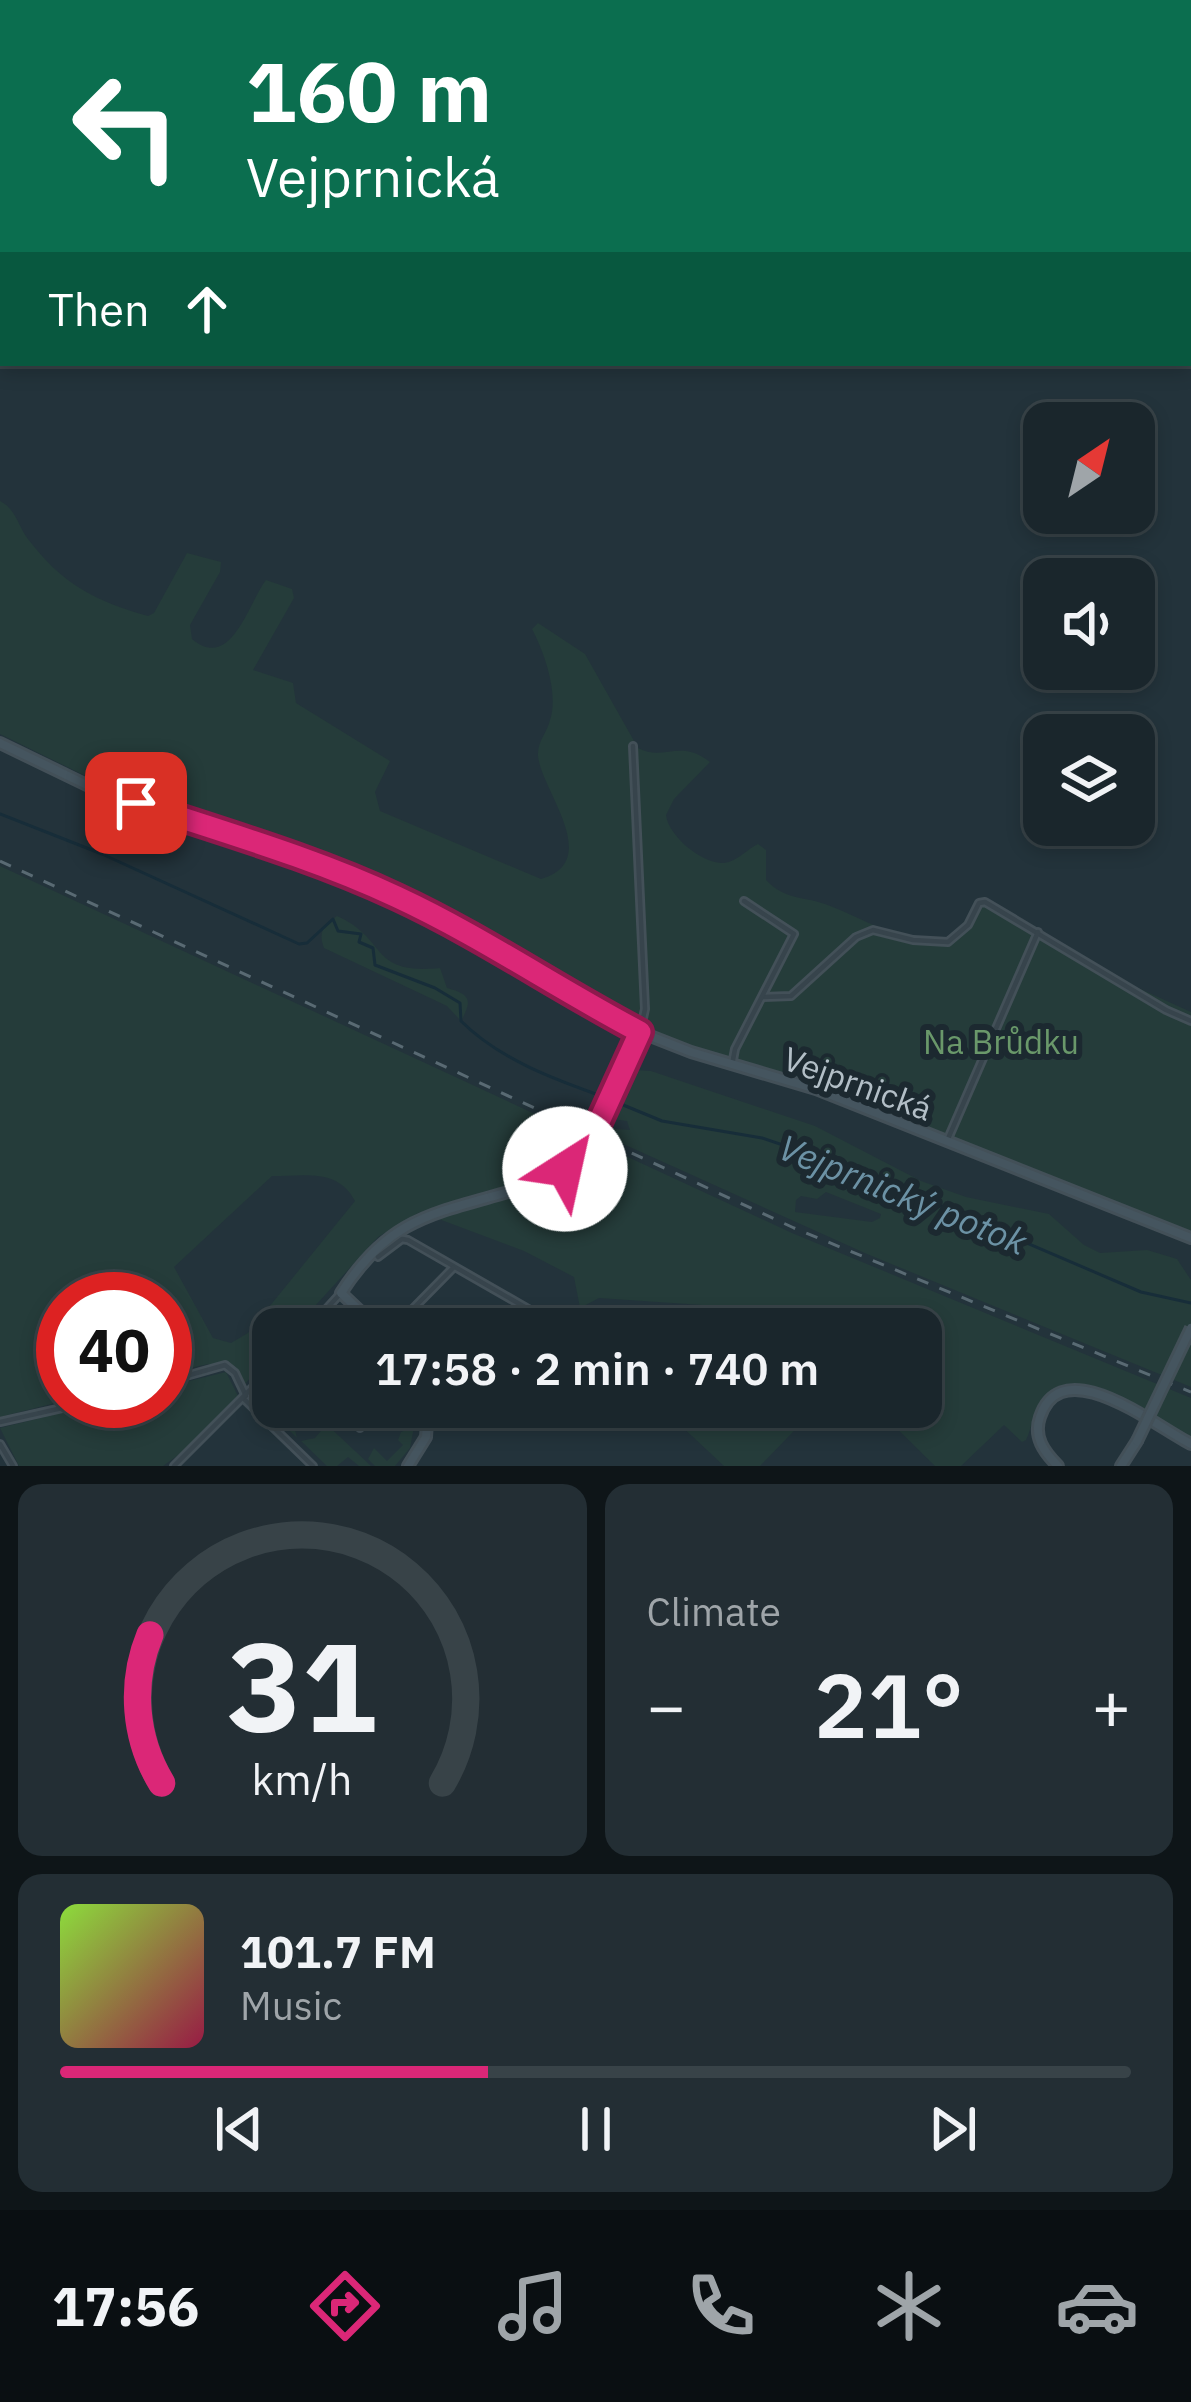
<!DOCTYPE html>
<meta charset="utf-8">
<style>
:root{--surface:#1a262c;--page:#232e34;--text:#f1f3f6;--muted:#9fa5a9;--line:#384348;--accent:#db2777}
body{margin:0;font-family:"IBM Plex Sans",sans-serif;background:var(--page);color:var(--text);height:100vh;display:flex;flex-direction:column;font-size:45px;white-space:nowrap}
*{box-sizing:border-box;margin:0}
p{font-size:39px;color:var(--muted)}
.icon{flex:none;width:66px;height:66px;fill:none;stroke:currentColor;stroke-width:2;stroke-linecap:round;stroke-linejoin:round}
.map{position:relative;height:1466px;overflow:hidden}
.sheet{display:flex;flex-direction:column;gap:18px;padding:18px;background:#0e1518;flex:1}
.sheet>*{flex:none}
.hud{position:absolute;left:0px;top:0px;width:1191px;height:366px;box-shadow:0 6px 18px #0003,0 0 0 3px var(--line);background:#0b6e4f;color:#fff;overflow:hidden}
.needle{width:78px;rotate:35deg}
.controls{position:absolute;left:1023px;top:402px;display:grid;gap:24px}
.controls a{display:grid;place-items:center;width:132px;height:132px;border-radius:24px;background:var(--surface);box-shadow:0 6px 18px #0003,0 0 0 3px var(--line);font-size:60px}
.speed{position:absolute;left:36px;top:1272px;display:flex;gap:24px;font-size:60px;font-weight:700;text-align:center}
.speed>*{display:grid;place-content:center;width:156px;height:156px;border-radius:50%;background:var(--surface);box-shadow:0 6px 18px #0003,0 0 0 3px var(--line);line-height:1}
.speed .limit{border:18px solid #d22;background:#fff;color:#111}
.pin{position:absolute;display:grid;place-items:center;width:102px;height:102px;color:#fff;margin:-51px;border-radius:24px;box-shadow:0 6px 18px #0006}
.me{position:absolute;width:132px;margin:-66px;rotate:35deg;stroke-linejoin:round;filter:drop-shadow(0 0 9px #0008)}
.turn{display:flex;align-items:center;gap:42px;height:252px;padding:0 48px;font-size:54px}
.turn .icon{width:156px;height:156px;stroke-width:2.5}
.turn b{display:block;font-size:84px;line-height:102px}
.then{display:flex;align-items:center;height:114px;padding:0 48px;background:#0003;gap:24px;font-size:45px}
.big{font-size:90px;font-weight:600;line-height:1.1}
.sheet .card{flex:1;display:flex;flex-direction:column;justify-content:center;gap:18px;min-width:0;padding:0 42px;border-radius:24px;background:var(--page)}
.sheet .dial{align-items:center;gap:0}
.dial svg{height:312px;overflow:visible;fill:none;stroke:var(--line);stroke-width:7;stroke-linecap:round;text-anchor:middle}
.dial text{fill:var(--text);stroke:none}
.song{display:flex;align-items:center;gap:36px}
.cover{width:144px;height:144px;border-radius:18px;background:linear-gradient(135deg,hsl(90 70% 55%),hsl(340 70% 35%))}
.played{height:12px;border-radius:6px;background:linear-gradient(90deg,var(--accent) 40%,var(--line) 40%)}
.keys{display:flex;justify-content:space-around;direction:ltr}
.heat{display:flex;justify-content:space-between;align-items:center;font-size:66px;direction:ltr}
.sheet .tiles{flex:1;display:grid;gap:18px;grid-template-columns:1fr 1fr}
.card:last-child{grid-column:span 2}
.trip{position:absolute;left:252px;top:1308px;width:690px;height:120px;border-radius:24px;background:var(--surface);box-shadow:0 6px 18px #0003,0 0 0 3px var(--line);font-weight:600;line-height:120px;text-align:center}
.tab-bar{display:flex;height:192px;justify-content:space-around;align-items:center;background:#0a0f12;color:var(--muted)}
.tab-bar .icon{width:84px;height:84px}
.tab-bar .on{color:var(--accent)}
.tab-bar b{font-size:54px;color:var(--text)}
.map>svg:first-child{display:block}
.green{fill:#253c3a;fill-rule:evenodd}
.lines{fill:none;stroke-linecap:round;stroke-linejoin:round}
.stream{stroke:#172d39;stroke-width:3}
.street-casing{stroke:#435058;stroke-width:10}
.secondary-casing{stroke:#435058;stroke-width:14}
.street{stroke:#37444c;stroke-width:4.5}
.secondary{stroke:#45555f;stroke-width:8}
.rail{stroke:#596a73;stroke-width:3;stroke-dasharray:12 12;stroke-linecap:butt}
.secondary-bridge-casing{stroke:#435058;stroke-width:14;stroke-linecap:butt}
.secondary-bridge{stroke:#45555f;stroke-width:8}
.route-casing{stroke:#8e194d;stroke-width:30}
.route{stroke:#db2777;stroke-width:21}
.labels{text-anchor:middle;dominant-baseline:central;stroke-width:12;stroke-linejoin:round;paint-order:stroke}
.park-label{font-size:33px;fill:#6a986a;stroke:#1c2930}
.street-label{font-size:33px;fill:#b3bfc7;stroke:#1c2930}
.water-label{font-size:36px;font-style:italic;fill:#6c92a5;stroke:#1c2930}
</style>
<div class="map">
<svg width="1191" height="1466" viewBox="0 0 1191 1466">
<rect width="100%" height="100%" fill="#23333b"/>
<!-- green -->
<g class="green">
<polygon points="926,0 1191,0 1191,131 1188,3"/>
<path d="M0,501C16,509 18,526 28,539C62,584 95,601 148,616L154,613L187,553L221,562L220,572L190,625L192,639C231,672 248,604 266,580L292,589L294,598L253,670L293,683L296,703L390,761L375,792L380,811L541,879C604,861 541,790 538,756C537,742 547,733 550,720C559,693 544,652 532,629L538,623L585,654L638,748C664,762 680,738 710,762L674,799L666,815C668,835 701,864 724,863C737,862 747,849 758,844L766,850V880C785,900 802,896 825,904C866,919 906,948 952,938L967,925L980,898L985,897L1114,977L1191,1012V1238L816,1090L640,1032L450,923L335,871L339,864L104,785L0,734Z"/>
<path d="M0,866L792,1233L1191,1398V1437C1150,1419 1077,1350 1039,1404C1032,1415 1032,1428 1026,1440L1022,1442L1004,1425L961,1466H935L875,1407H921V1329H691L702,1305L599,1298L580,1308L574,1277L524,1251L420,1212L378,1237L294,1329H273V1352L245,1384C223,1350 198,1368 165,1376V1299H63V1401L0,1417ZM272,1176C305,1176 338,1168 355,1201L248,1333L231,1343L213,1338L174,1267Z"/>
<path d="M337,916C389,939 368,975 440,968L447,988C470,994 473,1000 461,1021L447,1006L324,948C317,930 326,924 337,916Z"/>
<path d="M634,1070L651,1071L815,1126L921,1181L966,1197L1049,1214L1084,1245L1100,1253L1147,1250L1177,1259L1191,1280V1387L867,1254L601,1134L604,1128L630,1130L627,1121L611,1119ZM826,1192L881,1214L880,1218L872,1222L795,1212L796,1200L801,1196L817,1199Z"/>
<polygon points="226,1372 238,1396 181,1453 163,1466 19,1466 0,1428 109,1401 165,1401 165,1387"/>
<polygon points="289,1407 308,1407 371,1466 359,1466 348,1457 337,1466 327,1466 301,1441 315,1438 321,1431 308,1419 295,1430 297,1438 279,1420"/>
<polygon points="661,1407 817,1407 760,1466 724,1466"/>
<polygon points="414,1427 410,1448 395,1466 375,1466 368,1459 374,1448 387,1461 403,1445 398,1440 401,1432"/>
</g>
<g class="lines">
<!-- stream -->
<g class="stream">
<path d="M0,814L102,854L299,944L307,943L333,919L338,931L361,934L359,942L373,948L375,965L435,988L460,1003L461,1021C500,1060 556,1080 607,1098"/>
<polyline points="616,1102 662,1121 762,1138 859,1171 1141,1292 1191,1303"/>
</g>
<!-- street casing -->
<g class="street-casing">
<g id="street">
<polyline points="633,746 645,1009 640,1032"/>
<polyline points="763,997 791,996 856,937 873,930 913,940 948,942 968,925 979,903 985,902 1166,1010 1191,1021"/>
<polyline points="732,1065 735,1049 794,934 744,901"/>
<polyline points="947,1141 1038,932"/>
<polyline points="378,1257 402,1239 408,1240 544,1318"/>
<polyline points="409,1315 426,1329"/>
<polyline points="308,1329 340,1294"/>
<polyline points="393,1329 453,1268"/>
<polyline points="165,1382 225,1365 235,1373 246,1396"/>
<polyline points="244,1399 313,1466"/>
<polyline points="264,1418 275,1407"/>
<polyline points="0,1422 93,1401"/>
<polyline points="360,1428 379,1407"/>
<polyline points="0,1444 13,1466"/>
<polyline points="174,1466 273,1367"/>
</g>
</g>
<!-- secondary casing -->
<g class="secondary-casing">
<g id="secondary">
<polyline points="0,743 95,789 335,871 393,895 450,923 640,1032 691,1052 816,1089 1191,1238"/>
<path d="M379,1329L341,1293C389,1218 432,1214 512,1191C535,1184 561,1175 578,1158C600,1137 626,1063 640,1032"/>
<polyline points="408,1466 426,1437 428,1407"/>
<path d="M1058,1466C1044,1452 1033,1437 1040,1417C1062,1350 1155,1426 1191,1444"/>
<polyline points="1121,1466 1137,1441"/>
</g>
</g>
<!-- street -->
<use href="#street" class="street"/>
<!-- secondary -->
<use href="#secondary" class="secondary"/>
<!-- rail -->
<polyline class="rail" points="0,861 794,1228 1191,1392"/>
<!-- secondary-bridge casing -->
<g class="secondary-bridge-casing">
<polyline id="secondary-bridge" points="1137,1441 1191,1328"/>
</g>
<!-- secondary-bridge -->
<use href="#secondary-bridge" class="secondary-bridge"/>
</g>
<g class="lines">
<!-- route casing -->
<g class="route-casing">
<path id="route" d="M136,803C223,832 314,858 397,897C481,936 558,989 640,1032L588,1146L565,1169"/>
</g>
<!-- route -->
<use href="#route" class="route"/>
</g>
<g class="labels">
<!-- park labels -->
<g class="park-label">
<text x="1001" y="1041">Na Brůdku</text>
</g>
<!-- street labels -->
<g class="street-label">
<text transform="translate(858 1083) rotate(20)">Vejprnická</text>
</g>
<!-- water labels -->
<g class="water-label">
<text transform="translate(903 1194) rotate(22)">Vejprnický potok</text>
</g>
</g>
</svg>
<div class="controls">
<a><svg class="needle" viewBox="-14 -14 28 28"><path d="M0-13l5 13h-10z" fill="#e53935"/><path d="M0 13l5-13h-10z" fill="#9fa5a9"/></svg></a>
<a><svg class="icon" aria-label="sound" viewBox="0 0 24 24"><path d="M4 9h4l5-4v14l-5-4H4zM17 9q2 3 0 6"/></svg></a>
<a><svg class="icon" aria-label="layers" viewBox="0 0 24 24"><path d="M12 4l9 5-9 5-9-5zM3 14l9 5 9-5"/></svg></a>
</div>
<div class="speed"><div class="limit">40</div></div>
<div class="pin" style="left:136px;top:803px;background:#d93025"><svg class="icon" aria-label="arrive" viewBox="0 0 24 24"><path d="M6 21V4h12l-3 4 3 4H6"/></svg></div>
<svg class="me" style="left:565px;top:1169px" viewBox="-20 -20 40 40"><circle r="19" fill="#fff"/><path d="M0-13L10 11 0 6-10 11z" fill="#db2777"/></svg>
<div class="trip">17:58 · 2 min · 740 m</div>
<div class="hud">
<div class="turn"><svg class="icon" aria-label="left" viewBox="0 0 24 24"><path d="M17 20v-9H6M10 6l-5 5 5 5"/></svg><div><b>160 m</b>Vejprnická</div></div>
<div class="then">Then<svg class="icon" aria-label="ahead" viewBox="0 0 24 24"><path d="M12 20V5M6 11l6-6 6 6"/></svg></div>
</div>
</div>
<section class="sheet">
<div class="tiles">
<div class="card dial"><svg viewBox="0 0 100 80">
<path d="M14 69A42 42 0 1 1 86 69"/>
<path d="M14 69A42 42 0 0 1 11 31" stroke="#db2777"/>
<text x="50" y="56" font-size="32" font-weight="700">31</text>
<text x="50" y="72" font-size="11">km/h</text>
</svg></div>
<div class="card"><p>Climate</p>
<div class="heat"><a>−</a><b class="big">21°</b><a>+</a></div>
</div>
<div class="card">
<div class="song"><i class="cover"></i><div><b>101.7 FM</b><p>Music</p></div></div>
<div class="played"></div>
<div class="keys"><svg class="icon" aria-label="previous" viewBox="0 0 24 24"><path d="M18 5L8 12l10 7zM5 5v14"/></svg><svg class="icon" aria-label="pause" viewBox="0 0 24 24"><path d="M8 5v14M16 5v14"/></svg><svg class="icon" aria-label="next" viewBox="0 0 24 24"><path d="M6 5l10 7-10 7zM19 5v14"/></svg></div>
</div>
</div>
</section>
<nav class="tab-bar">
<b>17:56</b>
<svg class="icon on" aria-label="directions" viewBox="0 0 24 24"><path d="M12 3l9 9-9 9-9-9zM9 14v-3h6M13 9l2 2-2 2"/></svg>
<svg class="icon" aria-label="music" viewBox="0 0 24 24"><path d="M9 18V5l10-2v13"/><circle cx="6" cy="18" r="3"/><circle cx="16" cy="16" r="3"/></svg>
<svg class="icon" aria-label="phone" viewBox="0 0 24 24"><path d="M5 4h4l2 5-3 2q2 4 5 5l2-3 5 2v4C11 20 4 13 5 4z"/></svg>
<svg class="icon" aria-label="climate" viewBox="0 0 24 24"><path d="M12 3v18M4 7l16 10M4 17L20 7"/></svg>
<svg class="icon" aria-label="car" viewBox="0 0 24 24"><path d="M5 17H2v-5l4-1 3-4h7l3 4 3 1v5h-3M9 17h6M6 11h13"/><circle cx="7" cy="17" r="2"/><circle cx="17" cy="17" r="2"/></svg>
</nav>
